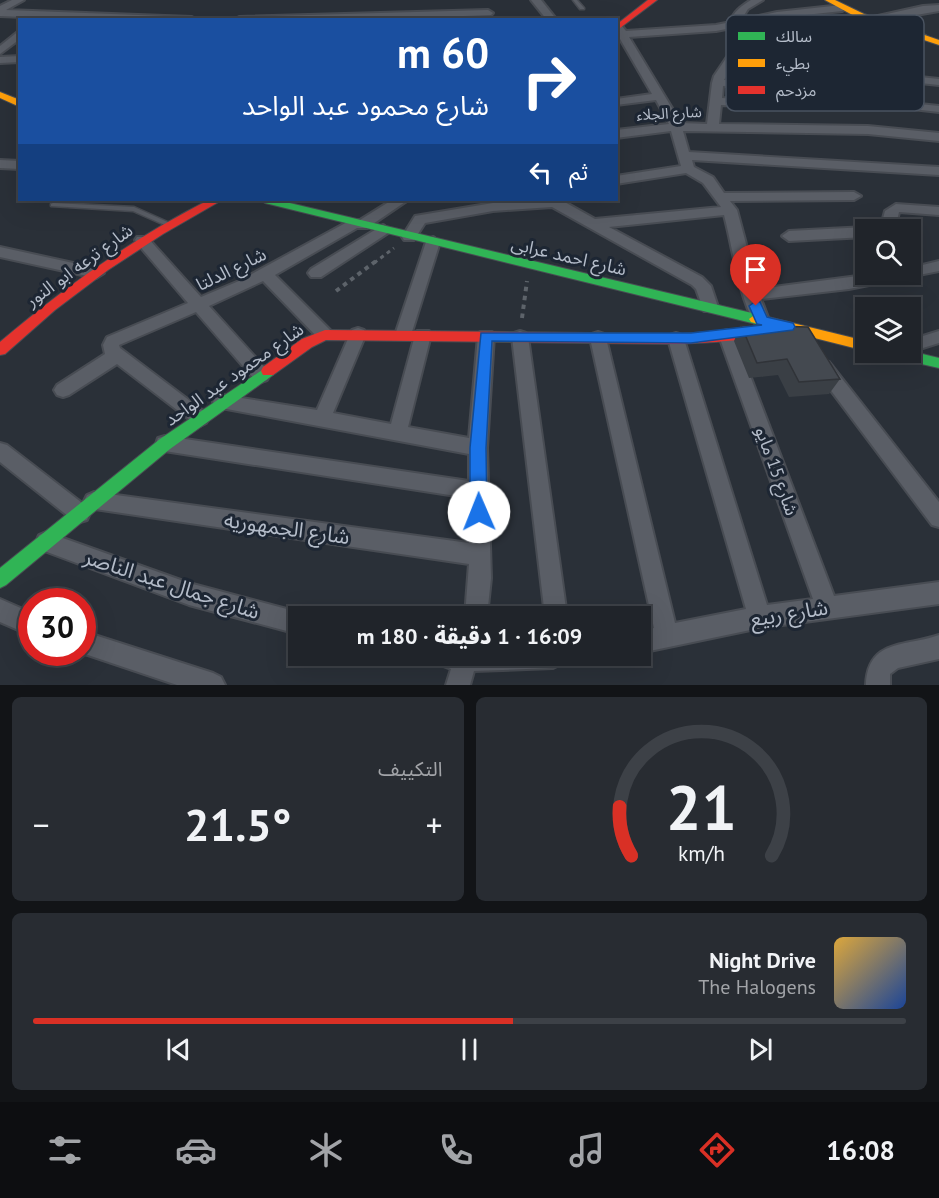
<!DOCTYPE html>
<html lang="ar">
<meta charset="utf-8">
<style>
:root{--surface:#20242a;--page:#282c32;--text:#f1f3f6;--muted:#a2a4a8;--line:#3d4147;--accent:#d93025}
body{margin:0;font-family:"PT Sans","Noto Sans Arabic",sans-serif;background:var(--page);color:var(--text);direction:rtl;height:100vh;display:flex;flex-direction:column;font-size:22px;white-space:nowrap}
*{box-sizing:border-box;margin:0}
p{font-size:20px;color:var(--muted)}
.icon{flex:none;width:33px;height:33px;fill:none;stroke:currentColor;stroke-width:2;stroke-linecap:round;stroke-linejoin:round}
.map{position:relative;height:685px;overflow:hidden;direction:ltr}
.side{display:flex;flex-direction:column;gap:12px;padding:12px;background:#121417;flex:1}
.side>*{flex:none}
.banner{position:absolute;left:18px;top:18px;width:600px;height:183px;border-radius:0px;box-shadow:0 6px 24px #0002,0 0 0 2px var(--line);direction:rtl;background:#1a4fa0;color:#fff;overflow:hidden}
.controls{position:absolute;left:855px;top:219px;display:grid;gap:12px}
.controls a{display:grid;place-items:center;width:66px;height:66px;border-radius:0px;background:var(--surface);box-shadow:0 6px 24px #0002,0 0 0 2px var(--line);font-size:30px}
.speed{position:absolute;left:18px;top:588px;display:flex;gap:12px;font-size:30px;font-weight:700;text-align:center}
.speed>*{display:grid;place-content:center;width:78px;height:78px;border-radius:50%;background:var(--surface);box-shadow:0 6px 24px #0002,0 0 0 2px var(--line);line-height:1}
.speed .limit{border:9px solid #d22;background:#fff;color:#111}
.pin{position:absolute;display:grid;place-items:center;width:51px;height:51px;color:#fff;margin:-62px -26px;border-radius:50% 50% 50% 0;rotate:-45deg;box-shadow:0 0 6px #0007}
.pin .icon{rotate:45deg}
.me{position:absolute;width:66px;margin:-33px;rotate:359deg;stroke-linejoin:round;filter:drop-shadow(0 0 4px #0008)}
.turn{display:flex;align-items:center;gap:21px;height:126px;padding:0 30px;font-size:27px}
.turn .icon{width:78px;height:78px;stroke-width:2.5}
.turn b{display:block;font-size:42px;line-height:51px}
.then{display:flex;align-items:center;height:57px;padding:0 30px;background:#0003;gap:12px;font-size:22px}
.big{font-size:45px;font-weight:800;line-height:1.1}
.side .card{flex:1;display:flex;flex-direction:column;justify-content:center;gap:9px;min-width:0;padding:0 21px;border-radius:9px;background:var(--page)}
.side .dial{align-items:center;gap:0}
.dial svg{height:156px;overflow:visible;fill:none;stroke:var(--line);stroke-width:7;stroke-linecap:round;text-anchor:middle}
.dial text{fill:var(--text);stroke:none}
.song{display:flex;align-items:center;gap:18px}
.cover{width:72px;height:72px;border-radius:9px;background:linear-gradient(135deg,hsl(40 70% 55%),hsl(220 70% 35%))}
.played{height:6px;border-radius:3px;background:linear-gradient(90deg,var(--accent) 55%,var(--line) 55%)}
.keys{display:flex;justify-content:space-around;direction:ltr}
.heat{display:flex;justify-content:space-between;align-items:center;font-size:33px;direction:ltr}
.side .tiles{flex:1;display:grid;gap:12px;grid-template-columns:1fr 1fr}
.card:last-child{grid-column:span 2}
.trip{position:absolute;left:288px;top:606px;width:363px;height:60px;border-radius:0px;background:var(--surface);box-shadow:0 6px 24px #0002,0 0 0 2px var(--line);font-weight:800;line-height:60px;text-align:center;direction:rtl}
.menu{display:flex;height:96px;justify-content:space-around;align-items:center;background:#0d0e11;color:var(--muted)}
.menu .icon{width:42px;height:42px}
.menu .current{color:var(--accent)}
.menu b{font-size:27px;color:var(--text)}
.map>svg:first-child{display:block}
.lines{fill:none;stroke-linecap:round;stroke-linejoin:round}
.lane-casing{stroke:#484c53;stroke-width:3}
.street-casing{stroke:#484c53;stroke-width:4}
.fast-casing{stroke:#484c53;stroke-width:2}
.slow-casing{stroke:#484c53;stroke-width:2}
.jam-casing{stroke:#484c53;stroke-width:2}
.path-far1{stroke:#5d636a;stroke-width:3;stroke-dasharray:4 4;stroke-linecap:butt}
.path{stroke:#5d636a;stroke-width:4;stroke-dasharray:4.5 4.5;stroke-linecap:butt}
.lane{fill:#5a5e66;fill-rule:evenodd}
.street{fill:#5a5e66;fill-rule:evenodd}
.fast{fill:#30b455;fill-rule:evenodd}
.slow{fill:#ff9f0a;fill-rule:evenodd}
.jam{fill:#e5322d;fill-rule:evenodd}
.wall{fill:#3a3f45}
.building{fill:#444950;stroke:#303338;stroke-width:1.5}
.route{fill:#1a73e8;stroke:#114b97;stroke-width:1.5}
.labels{text-anchor:middle;dominant-baseline:central;stroke-width:6;stroke-linejoin:round;paint-order:stroke}
.far-street-label{font-size:15px;fill:#b4bcc9;stroke:#1d2633}
.street-label{font-size:18px;fill:#b4bcc9;stroke:#1d2633}
.near-street-label{font-size:21px;fill:#b4bcc9;stroke:#1d2633}
.key{fill:#1d2633;stroke:#4a5360;stroke-width:1.5}
.key-label{font-size:16px;fill:#b4bcc9}
</style>
<div class="map">
<svg width="939" height="685" viewBox="0 0 939 685">
<rect width="100%" height="100%" fill="#2a3038"/>
<g class="lines">
<!-- lane casing -->
<g class="lane-casing">
<g id="lane">
<polygon points="573,0 577,0 584,8 584,9 580,9"/>
<polygon points="53,203 134,207 172,224 171,226 167,226 133,211 51,206 51,204"/>
</g>
</g>
<!-- street casing -->
<g class="street-casing">
<g id="street">
<polygon points="12,0 24,0 6,10 192,17 196,20 100,20 0,16 0,6"/>
<polygon points="531,0 541,0 557,20 547,20"/>
<path d="M751,0H763L748,9L741,20L777,12L842,5L847,8L842,11L777,18L741,26V41C784,38 825,27 868,21L869,18L923,6L939,5V11L882,21L881,24L878,25C832,32 787,44 741,47V51L724,80L763,79L832,53L922,34L927,37L839,58L764,85L723,86L722,98L781,102L859,82L920,77L939,79V85L920,83L859,88L781,108L721,105L719,124L868,126L939,133V141L868,134L683,131L689,152L939,167V175L692,160L694,167L713,177L724,193L854,192L861,196L854,200L730,201L737,210L758,289L873,274H910V268L939,261V271L849,289L761,299L769,320L767,324H755C738,294 733,248 724,215L609,227L702,277L711,286L718,307L716,311H704L696,289L692,285L552,207L493,211L425,223L414,240H404L402,237L415,216L493,203L543,200H561L595,219L721,207L703,183L686,173L616,184V176L681,166L671,131L616,138V130L669,124L656,100L616,105V99L652,94L616,32V26H622L626,31L716,25L731,22C732,12 743,5 751,0ZM731,28V51L714,76L712,83L707,124L681,123L629,37L716,31Z"/>
<polygon points="488,10 493,13 491,15 358,20 235,20 239,17"/>
<polygon points="20,30 20,39 0,54 0,46"/>
<polygon points="20,56 20,62 0,63 0,57"/>
<polygon points="872,99 939,106 939,112 868,104 866,102"/>
<polygon points="0,160 20,161 20,169 0,168"/>
<polygon points="392,200 408,200 367,228 357,228 275,275 331,331 333,335 331,339 319,339 263,281 209,306 267,370 270,375 267,380 261,382 255,380 196,312 119,345 120,348 206,413 209,418 206,423 200,426 194,423 117,364 69,395 63,397 57,395 54,390 57,385 105,354 103,345 107,337 188,303 137,243 135,240 137,237 147,237 201,297 239,281 351,220 360,220"/>
<polygon points="896,204 939,207 939,215 899,212 895,230 880,230 885,211"/>
<polygon points="383,225 390,230 388,233 321,277 311,277 308,273 311,269"/>
<polygon points="866,227 871,230 866,230 866,237 789,241 782,236 789,231"/>
<polygon points="433,237 440,242 411,335 409,339 397,339 395,335 426,242"/>
<polygon points="0,247 96,268 104,273 96,278 0,257"/>
<polygon points="358,328 364,330 366,334 333,413 391,424 415,335 417,331 429,331 431,335 408,427 469,438 478,336 480,332 492,332 494,336 487,448 491,578 487,616 465,616 469,564 88,508 90,513 87,520 80,522 73,520 0,462 0,443 7,445 86,506 84,501 87,495 94,492 469,543 469,498 158,450 156,444 158,438 165,436 469,481 469,454 216,407 213,402 216,397 222,395 317,410 350,334 352,330"/>
<polygon points="727,330 733,332 735,336 834,596 939,582 939,604 760,628 640,653 640,630 654,628 590,338 592,334 598,332 604,334 606,338 675,623 746,609 668,339 670,335 676,333 682,335 684,339 767,605 813,599 719,336 721,332"/>
<polygon points="520,331 526,333 528,337 567,616 545,616 512,337 514,333"/>
<polygon points="939,331 939,343 910,352 910,340"/>
<polygon points="823,360 829,362 939,502 939,527 932,525 817,372 814,367 817,362"/>
<polygon points="46,532 189,583 298,612 307,616 298,616 298,634 189,605 39,549 36,542 39,535"/>
<polygon points="0,599 32,613 32,636 0,622"/>
<polygon points="82,631 213,673 221,677 225,685 177,685 82,653 80,652 82,652"/>
<path d="M939,635V659L898,668L890,674V685H866C868,638 906,647 939,635Z"/>
<polygon points="434,656 565,656 561,664 553,668 474,671 470,685 446,685 451,669 438,664"/>
</g>
</g>
<!-- fast casing -->
<g class="fast-casing">
<g id="fast">
<polygon points="260,200 277,200 756,314 763,319 756,324 265,203"/>
<polygon points="910,351 939,358 939,368 891,357 884,352"/>
<polygon points="268,366 273,367 275,371 273,375 170,449 6,585 0,588 0,568 160,439"/>
</g>
</g>
<!-- slow casing -->
<g class="slow-casing">
<g id="slow">
<polygon points="825,0 835,0 864,14 939,40 939,45 858,18"/>
<polygon points="0,92 20,100 20,107 0,98"/>
<polygon points="756,314 866,341 866,351 751,322 749,319"/>
</g>
</g>
<!-- jam casing -->
<g class="jam-casing">
<g id="jam">
<polygon points="648,0 657,0 616,31 616,25"/>
<path d="M209,200H222L163,234L108,270L55,310L5,354L0,355V342C65,287 133,238 209,200Z"/>
<path d="M768,325L775,330C767,341 693,343 676,344L326,340L312,347L273,375H263L261,371L263,367L302,339L325,330L676,334L727,331Z"/>
</g>
</g>
<!-- path-far1 -->
<polyline class="path-far1" points="374,263 394,248"/>
<!-- path -->
<g class="path">
<polyline points="336,291 376,261"/>
<polyline points="522,318 527,281"/>
</g>
<!-- lane -->
<use href="#lane" class="lane"/>
<!-- street -->
<use href="#street" class="street"/>
<!-- fast -->
<use href="#fast" class="fast"/>
<!-- slow -->
<use href="#slow" class="slow"/>
<!-- jam -->
<use href="#jam" class="jam"/>
</g>
<!-- wall -->
<polygon class="wall" points="741,325 840,379 829,394 789,397 778,375 749,378 734,341"/>
<!-- building -->
<polygon class="building" points="741,325 808,327 840,379 799,382 787,359 757,363"/>
<!-- route -->
<polygon class="route" points="756,301 760,302 767,317 793,323 795,327 793,330 691,343 492,341 486,448 487,512 485,518 479,520 473,518 470,512 470,448 481,333 691,333 762,325 757,324 749,306"/>
<g class="labels">
<!-- far-street labels -->
<g class="far-street-label">
<text transform="translate(669 113) rotate(-3)">شارع الجلاء</text>
</g>
<!-- street labels -->
<g class="street-label">
<text transform="translate(569 256) rotate(13)">شارع احمد عرابى</text>
<text transform="translate(79 265) rotate(-36)">شارع ترعه ابو النور</text>
<text transform="translate(231 269) rotate(-26)">شارع الدلتا</text>
<text transform="translate(234 374) rotate(-35)">شارع محمود عبد الواحد</text>
<text transform="translate(777 471) rotate(70)">شارع 15 مايو</text>
</g>
<!-- near-street labels -->
<g class="near-street-label">
<text transform="translate(287 528) rotate(8)">شارع الجمهوريه</text>
<text transform="translate(172 584) rotate(18)">شارع جمال عبد الناصر</text>
<text transform="translate(789 613) rotate(-9)">شارع ربيع</text>
</g>
</g>
<!-- legend -->
<rect x="726" y="15" width="198" height="96" rx="9" class="key"/>
<rect x="738" y="32" width="27" height="8" fill="#30b455"/>
<rect x="738" y="59" width="27" height="8" fill="#ff9f0a"/>
<rect x="738" y="86" width="27" height="8" fill="#e5322d"/>
<g class="key-label">
<text x="776" y="42">سالك</text>
<text x="776" y="69">بطيء</text>
<text x="776" y="96">مزدحم</text>
</g>
</svg>
<div class="controls">
<a><svg class="icon" aria-label="search" viewBox="0 0 24 24"><circle cx="10" cy="10" r="6"/><path d="M15 15l6 6"/></svg></a>
<a><svg class="icon" aria-label="layers" viewBox="0 0 24 24"><path d="M12 4l9 5-9 5-9-5zM3 14l9 5 9-5"/></svg></a>
</div>
<div class="speed"><div class="limit">30</div></div>
<div class="pin" style="left:756px;top:306px;background:#d93025"><svg class="icon" aria-label="arrive" viewBox="0 0 24 24"><path d="M6 21V4h12l-3 4 3 4H6"/></svg></div>
<svg class="me" style="left:479px;top:512px" viewBox="-20 -20 40 40"><circle r="19" fill="#fff"/><path d="M0-13L10 11 0 6-10 11z" fill="#1a73e8"/></svg>
<div class="trip">16:09 · 1 دقيقة · 180 m</div>
<div class="banner">
<div class="turn"><svg class="icon" aria-label="right" viewBox="0 0 24 24"><path d="M7 20v-9h11M14 6l5 5-5 5"/></svg><div><b>60 m</b>شارع محمود عبد الواحد</div></div>
<div class="then">ثم<svg class="icon" aria-label="left" viewBox="0 0 24 24"><path d="M17 20v-9H6M10 6l-5 5 5 5"/></svg></div>
</div>
</div>
<section class="side">
<div class="tiles">
<div class="card dial"><svg viewBox="0 0 100 80">
<path d="M14 69A42 42 0 1 1 86 69"/>
<path d="M14 69A42 42 0 0 1 8 44" stroke="#d93025"/>
<text x="50" y="56" font-size="32" font-weight="700">21</text>
<text x="50" y="72" font-size="11">km/h</text>
</svg></div>
<div class="card"><p>التكييف</p>
<div class="heat"><a>−</a><b class="big">21.5°</b><a>+</a></div>
</div>
<div class="card">
<div class="song"><i class="cover"></i><div><b>Night Drive</b><p>The Halogens</p></div></div>
<div class="played"></div>
<div class="keys"><svg class="icon" aria-label="previous" viewBox="0 0 24 24"><path d="M18 5L8 12l10 7zM5 5v14"/></svg><svg class="icon" aria-label="pause" viewBox="0 0 24 24"><path d="M8 5v14M16 5v14"/></svg><svg class="icon" aria-label="next" viewBox="0 0 24 24"><path d="M6 5l10 7-10 7zM19 5v14"/></svg></div>
</div>
</div>
</section>
<nav class="menu">
<b>16:08</b>
<svg class="icon current" aria-label="directions" viewBox="0 0 24 24"><path d="M12 3l9 9-9 9-9-9zM9 14v-3h6M13 9l2 2-2 2"/></svg>
<svg class="icon" aria-label="music" viewBox="0 0 24 24"><path d="M9 18V5l10-2v13"/><circle cx="6" cy="18" r="3"/><circle cx="16" cy="16" r="3"/></svg>
<svg class="icon" aria-label="phone" viewBox="0 0 24 24"><path d="M5 4h4l2 5-3 2q2 4 5 5l2-3 5 2v4C11 20 4 13 5 4z"/></svg>
<svg class="icon" aria-label="climate" viewBox="0 0 24 24"><path d="M12 3v18M4 7l16 10M4 17L20 7"/></svg>
<svg class="icon" aria-label="car" viewBox="0 0 24 24"><path d="M5 17H2v-5l4-1 3-4h7l3 4 3 1v5h-3M9 17h6M6 11h13"/><circle cx="7" cy="17" r="2"/><circle cx="17" cy="17" r="2"/></svg>
<svg class="icon" aria-label="filters" viewBox="0 0 24 24"><path d="M4 7h16M4 17h16"/><circle cx="9" cy="7" r="2"/><circle cx="15" cy="17" r="2"/></svg>
</nav>
